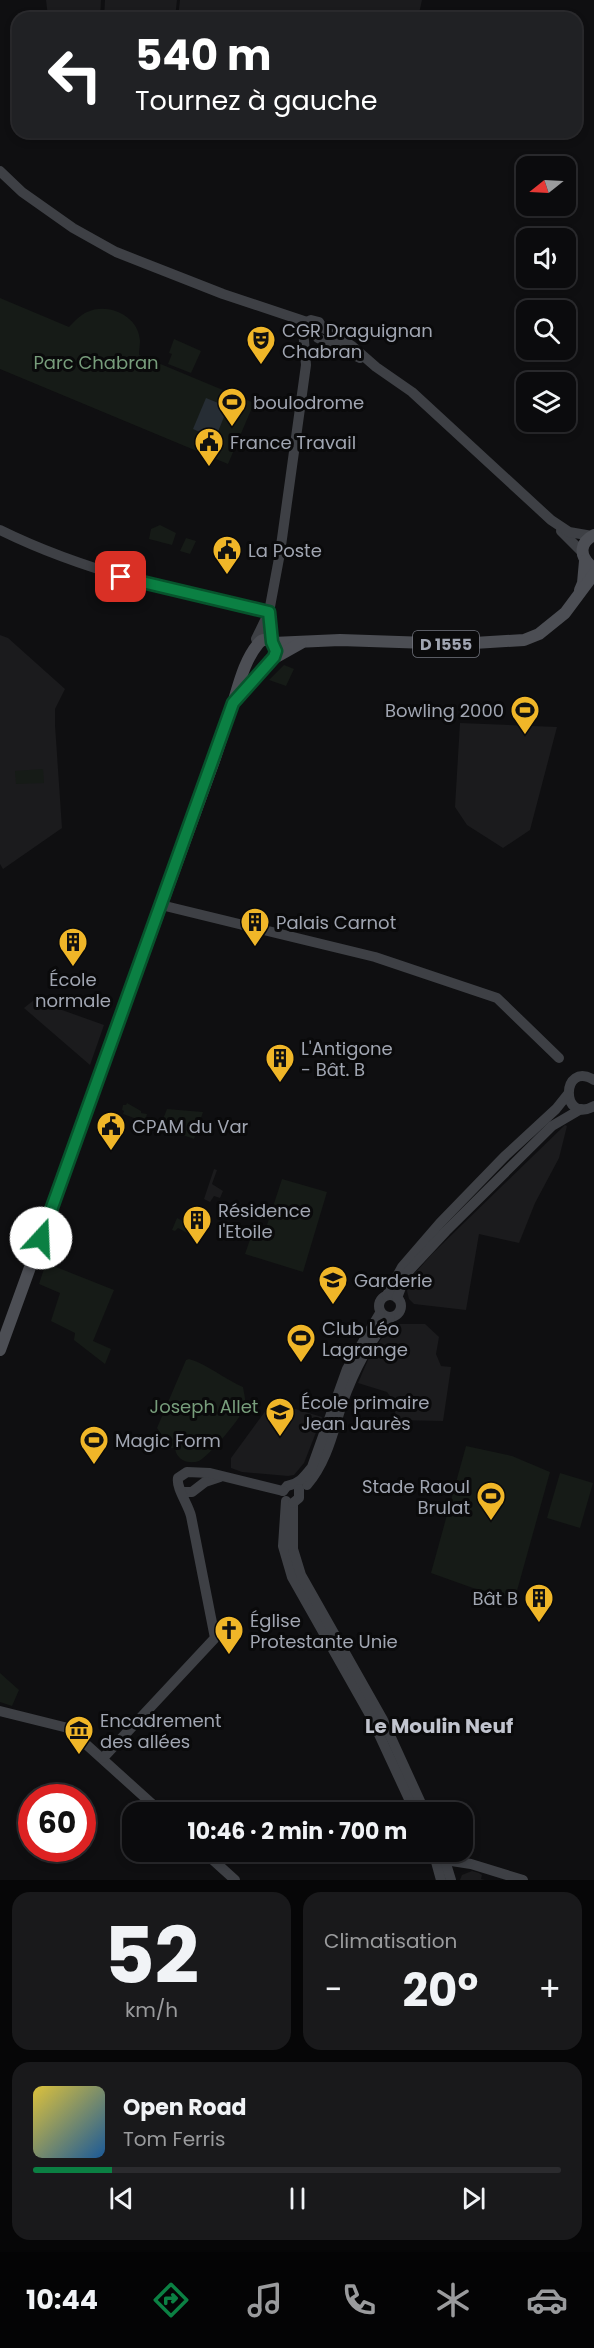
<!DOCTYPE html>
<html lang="fr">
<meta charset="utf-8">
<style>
:root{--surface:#0b0b0d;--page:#19191b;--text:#f1f3f6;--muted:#9a9b9d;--line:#2b2b2e;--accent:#0b8043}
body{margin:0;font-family:Poppins,sans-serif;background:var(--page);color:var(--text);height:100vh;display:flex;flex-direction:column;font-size:22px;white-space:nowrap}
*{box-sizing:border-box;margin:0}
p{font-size:20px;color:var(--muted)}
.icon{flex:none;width:33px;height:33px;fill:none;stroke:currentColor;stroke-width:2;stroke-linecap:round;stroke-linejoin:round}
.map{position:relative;height:1880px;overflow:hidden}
.sheet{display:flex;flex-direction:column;gap:12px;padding:12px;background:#060607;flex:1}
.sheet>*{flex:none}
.guide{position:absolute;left:12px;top:12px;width:570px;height:126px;border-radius:18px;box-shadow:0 3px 9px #0003,0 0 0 2px var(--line);background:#202124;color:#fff;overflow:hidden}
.needle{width:39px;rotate:252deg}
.tools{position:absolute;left:516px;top:156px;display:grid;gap:12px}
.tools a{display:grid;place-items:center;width:60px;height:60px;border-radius:12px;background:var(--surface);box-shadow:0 3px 9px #0003,0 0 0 2px var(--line);font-size:30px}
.speed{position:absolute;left:18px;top:1784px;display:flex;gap:12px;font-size:30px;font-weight:700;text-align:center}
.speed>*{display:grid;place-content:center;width:78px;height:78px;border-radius:50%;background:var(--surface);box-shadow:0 3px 9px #0003,0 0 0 2px var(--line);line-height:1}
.speed .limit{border:9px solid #d22;background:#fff;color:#111}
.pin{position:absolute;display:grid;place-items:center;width:51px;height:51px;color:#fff;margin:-26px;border-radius:12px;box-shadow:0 3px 9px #0006}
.me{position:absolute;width:66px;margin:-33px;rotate:20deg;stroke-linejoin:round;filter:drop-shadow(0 0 4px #0008)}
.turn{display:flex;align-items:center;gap:21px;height:126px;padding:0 24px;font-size:27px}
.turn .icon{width:78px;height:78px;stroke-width:2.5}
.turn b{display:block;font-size:42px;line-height:51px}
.big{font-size:45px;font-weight:700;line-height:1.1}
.sheet .card{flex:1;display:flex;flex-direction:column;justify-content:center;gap:9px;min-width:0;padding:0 21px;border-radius:18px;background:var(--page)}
.sheet .dial{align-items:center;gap:0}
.dial b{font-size:78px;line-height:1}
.song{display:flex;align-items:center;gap:18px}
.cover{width:72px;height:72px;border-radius:9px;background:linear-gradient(135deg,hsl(50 70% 55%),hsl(210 70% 35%))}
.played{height:6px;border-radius:3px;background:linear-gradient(90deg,var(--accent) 15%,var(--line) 15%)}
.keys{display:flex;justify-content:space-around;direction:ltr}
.heat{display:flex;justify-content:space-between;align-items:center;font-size:33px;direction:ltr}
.sheet .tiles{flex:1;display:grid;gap:12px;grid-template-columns:1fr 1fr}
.card:last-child{grid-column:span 2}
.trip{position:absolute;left:122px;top:1802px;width:351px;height:60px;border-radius:18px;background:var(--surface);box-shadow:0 3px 9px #0003,0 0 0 2px var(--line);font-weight:700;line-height:60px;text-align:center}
.tab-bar{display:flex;height:96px;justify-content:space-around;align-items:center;background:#040405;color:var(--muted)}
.tab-bar .icon{width:42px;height:42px}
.tab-bar .on{color:var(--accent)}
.tab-bar b{font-size:27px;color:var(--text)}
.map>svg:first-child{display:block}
.built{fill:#1b1b1d}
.green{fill:#161b17}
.water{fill:#262d34}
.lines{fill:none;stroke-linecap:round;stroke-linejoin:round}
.secondary{stroke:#3e4045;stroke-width:10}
.primary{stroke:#4c4e54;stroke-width:12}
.route-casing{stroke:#07532c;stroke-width:15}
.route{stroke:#0b8043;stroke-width:10}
.labels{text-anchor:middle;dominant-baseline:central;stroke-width:6;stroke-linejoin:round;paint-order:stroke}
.shield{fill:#0a0a0b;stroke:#73767f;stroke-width:1.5}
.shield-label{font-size:16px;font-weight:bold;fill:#a0a5b1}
.poi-label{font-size:18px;fill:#a0a5b1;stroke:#0a0a0b;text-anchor:start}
.park-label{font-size:18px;fill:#779d7b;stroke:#0a0a0b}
.neighbourhood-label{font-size:20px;font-weight:bold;fill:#c1c4ce;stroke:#0a0a0b}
</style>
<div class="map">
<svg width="594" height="1880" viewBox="0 0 594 1880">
<rect width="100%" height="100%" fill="#0f0f11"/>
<!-- built -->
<g class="built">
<polygon points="46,0 101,0 100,18 48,17"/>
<polygon points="105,0 177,0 175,18 104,18"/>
<polygon points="180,0 422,0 418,18 178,18"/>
<polygon points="0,635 8,638 65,689 55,709 55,725 62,828 3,869 0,864"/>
<polygon points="460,723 557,727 530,830 503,848 467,825 455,807"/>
<polygon points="34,1000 104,1025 90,1065 24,1008"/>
<polygon points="565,1125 567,1126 559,1158 535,1203 519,1243 479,1234 466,1310 414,1304 409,1299 407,1291 408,1281 432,1254"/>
<polygon points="214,1169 217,1170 212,1184 223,1191 220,1198 214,1196 210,1202 204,1199"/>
<polygon points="398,1324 425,1324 439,1337 436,1354 441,1366 451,1367 443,1421 396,1420 394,1402 387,1392 358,1383 371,1353 388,1330"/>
<polygon points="272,1402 322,1417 304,1463 294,1475 288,1476 242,1472 231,1468 231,1458"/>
<polygon points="472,1871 479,1873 482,1875 481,1879 485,1880 460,1880 462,1875"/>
</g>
<!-- green -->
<g class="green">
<path d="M0,298L69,327C74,322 80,315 87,312C107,302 139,315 140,341C140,345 139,350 139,355L254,403L228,464L0,369Z"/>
<polygon points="174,339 201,351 191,373 168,364 172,354 169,353"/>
<polygon points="160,525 176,533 172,545 149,539 151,529"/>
<polygon points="186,538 196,541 190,554 180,551"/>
<polygon points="284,665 294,669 286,686 269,680"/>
<polygon points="43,769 44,783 16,784 15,771"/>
<polygon points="127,1103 141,1111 141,1113 147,1114 145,1122 123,1114 124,1111 122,1110 123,1105 126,1105"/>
<polygon points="167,1109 203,1112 194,1139 160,1127"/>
<polygon points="282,1179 327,1192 303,1272 245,1254 255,1225 266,1228"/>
<polygon points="177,1218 195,1227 191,1235 178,1228 175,1231 172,1230"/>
<polygon points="46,1263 114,1290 93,1341 111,1349 105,1364 74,1340 75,1333 51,1321 60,1293 39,1284"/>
<path d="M189,1359C209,1365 224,1379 243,1387C244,1393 246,1400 245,1406C244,1415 208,1457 199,1461C189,1465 176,1460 175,1448H171L157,1428L186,1360Z"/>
<polygon points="466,1446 512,1456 550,1472 515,1598 473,1588 431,1573"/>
<polygon points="560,1473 593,1483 580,1528 547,1518"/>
<polygon points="0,1673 19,1690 12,1706 0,1702"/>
</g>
<!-- water -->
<polygon class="water" points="206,398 228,407 215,439 193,429"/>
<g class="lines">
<!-- secondary -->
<g class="secondary">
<polyline points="0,171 22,192 73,228 116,252 223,294 307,322"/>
<polyline points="318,338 360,358"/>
<path d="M0,530C85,572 177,592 269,612"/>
<polyline points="561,531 582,552"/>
<polyline points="269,612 272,642"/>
<polyline points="258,644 256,639 269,612 280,553 306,365 303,329 307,322 311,320 319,322 322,327 352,346 376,367 412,392 551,520 569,532 592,536"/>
<polyline points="161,905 375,957 497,998 559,1058"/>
<path d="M594,1080C561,1060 560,1125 594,1106"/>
<circle cx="390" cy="1306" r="11"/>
<polyline points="387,1295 402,1267 440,1223 504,1157 556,1109 568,1094"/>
<polyline points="397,1298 406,1274 446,1231 552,1126 581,1109"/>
<path d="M307,1485C327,1462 333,1432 342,1404C353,1373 368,1342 390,1318"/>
<path d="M283,1491L287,1486C299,1484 304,1477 312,1467L347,1369L380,1313"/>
<polyline points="182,1492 192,1492 205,1482 220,1477"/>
<polyline points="286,1501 283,1546 292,1577 370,1715 415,1812"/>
<polyline points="293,1503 293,1549 301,1575 383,1720 425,1812"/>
<polyline points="293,1503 299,1498 299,1489"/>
<polyline points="0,1711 68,1728 161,1812"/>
<path d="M103,1758L215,1638L191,1516C188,1504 176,1488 178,1478L187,1472L210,1473L283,1491"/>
<polyline points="203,1851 235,1880"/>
<polyline points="433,1851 441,1880"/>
<polyline points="433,1852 445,1860 471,1864 523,1880"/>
<polyline points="443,1854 451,1880"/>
</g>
<!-- primary -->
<g class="primary">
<path d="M590,565C579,555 580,542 594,535"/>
<polyline points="580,590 583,583 585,561"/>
<polyline points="273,643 340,640 458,644 524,640 539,634 565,613 594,574"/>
<polyline points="238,697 269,661 301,643"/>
<path d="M0,1350L215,758C221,739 228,719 234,700C240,680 245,660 258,644C267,633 279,646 274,657"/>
</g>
</g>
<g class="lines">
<!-- route casing -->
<g class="route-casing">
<polyline id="route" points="41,1238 233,703 274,657 276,651 272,642 269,612 121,577"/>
</g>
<!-- route -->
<use href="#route" class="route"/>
</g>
<!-- icons -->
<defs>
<g id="theatre-pin" transform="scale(1.5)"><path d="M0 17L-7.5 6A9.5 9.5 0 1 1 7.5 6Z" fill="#f0b628" stroke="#0a0a0b"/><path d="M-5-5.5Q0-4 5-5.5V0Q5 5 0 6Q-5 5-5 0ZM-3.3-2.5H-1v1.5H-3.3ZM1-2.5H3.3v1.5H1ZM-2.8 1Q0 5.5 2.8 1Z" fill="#111"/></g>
<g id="stadium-pin" transform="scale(1.5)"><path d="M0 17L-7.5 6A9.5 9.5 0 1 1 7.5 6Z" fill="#f0b628" stroke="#0a0a0b"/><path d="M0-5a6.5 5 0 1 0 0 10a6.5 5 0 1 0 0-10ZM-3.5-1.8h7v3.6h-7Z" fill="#111"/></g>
<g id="civic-pin" transform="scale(1.5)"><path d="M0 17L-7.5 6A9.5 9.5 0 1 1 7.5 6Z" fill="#f0b628" stroke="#0a0a0b"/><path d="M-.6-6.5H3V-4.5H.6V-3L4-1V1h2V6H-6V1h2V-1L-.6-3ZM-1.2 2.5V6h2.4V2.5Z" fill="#111"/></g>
<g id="building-pin" transform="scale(1.5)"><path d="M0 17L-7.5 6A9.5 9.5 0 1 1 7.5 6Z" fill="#f0b628" stroke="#0a0a0b"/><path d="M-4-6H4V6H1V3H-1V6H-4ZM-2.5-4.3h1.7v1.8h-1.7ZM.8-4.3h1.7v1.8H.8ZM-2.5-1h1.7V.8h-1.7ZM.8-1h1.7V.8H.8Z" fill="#111"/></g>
<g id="school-pin" transform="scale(1.5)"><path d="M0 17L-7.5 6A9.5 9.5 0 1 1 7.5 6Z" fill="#f0b628" stroke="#0a0a0b"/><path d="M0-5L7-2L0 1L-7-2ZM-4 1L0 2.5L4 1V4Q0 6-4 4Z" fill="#111"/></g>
<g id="church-pin" transform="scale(1.5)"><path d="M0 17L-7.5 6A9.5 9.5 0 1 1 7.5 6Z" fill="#f0b628" stroke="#0a0a0b"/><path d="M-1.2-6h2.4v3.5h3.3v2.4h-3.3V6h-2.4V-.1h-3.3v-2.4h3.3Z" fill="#111"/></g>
<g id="museum-pin" transform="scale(1.5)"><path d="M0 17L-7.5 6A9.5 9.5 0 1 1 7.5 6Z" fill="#f0b628" stroke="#0a0a0b"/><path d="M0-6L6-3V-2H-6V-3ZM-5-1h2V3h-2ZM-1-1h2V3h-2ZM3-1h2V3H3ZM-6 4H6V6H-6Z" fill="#111"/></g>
</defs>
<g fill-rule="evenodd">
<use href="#theatre-pin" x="261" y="340"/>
<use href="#stadium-pin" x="232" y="402"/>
<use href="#civic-pin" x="209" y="442"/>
<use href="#civic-pin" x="227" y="550"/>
<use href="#stadium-pin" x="525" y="710"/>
<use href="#building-pin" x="255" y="922"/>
<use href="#building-pin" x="73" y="942"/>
<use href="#building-pin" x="280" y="1058"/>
<use href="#civic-pin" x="111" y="1126"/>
<use href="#building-pin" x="197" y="1220"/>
<use href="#school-pin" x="333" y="1280"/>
<use href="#stadium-pin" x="301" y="1338"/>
<use href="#school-pin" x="280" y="1412"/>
<use href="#stadium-pin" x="94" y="1440"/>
<use href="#stadium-pin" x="491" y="1496"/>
<use href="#building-pin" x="539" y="1598"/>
<use href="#church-pin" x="229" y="1630"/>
<use href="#museum-pin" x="79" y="1730"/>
</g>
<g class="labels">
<!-- shield labels -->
<rect class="shield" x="413" y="631" width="66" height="26" rx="4.5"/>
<g class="shield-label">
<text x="446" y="644">D 1555</text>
</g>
<!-- poi labels -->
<g class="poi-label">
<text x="282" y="330">CGR Draguignan<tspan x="282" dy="21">Chabran</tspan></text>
<text x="253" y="402">boulodrome</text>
<text x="230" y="442">France Travail</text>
<text x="248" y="550">La Poste</text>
<text x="504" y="710" text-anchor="end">Bowling 2000</text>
<text x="276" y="922">Palais Carnot</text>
<text x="73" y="979" text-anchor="middle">École<tspan x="73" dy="21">normale</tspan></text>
<text x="301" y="1048">L'Antigone<tspan x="301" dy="21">- Bât. B</tspan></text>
<text x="132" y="1126">CPAM du Var</text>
<text x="218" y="1210">Résidence<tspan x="218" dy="21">l'Etoile</tspan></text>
<text x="354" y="1280">Garderie</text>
<text x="322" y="1328">Club Léo<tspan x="322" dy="21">Lagrange</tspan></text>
<text x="301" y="1402">École primaire<tspan x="301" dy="21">Jean Jaurès</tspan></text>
<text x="115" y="1440">Magic Form</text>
<text x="470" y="1486" text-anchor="end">Stade Raoul<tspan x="470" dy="21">Brulat</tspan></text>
<text x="518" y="1598" text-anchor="end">Bât B</text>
<text x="250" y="1620">Église<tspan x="250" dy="21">Protestante Unie</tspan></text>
<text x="100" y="1720">Encadrement<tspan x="100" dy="21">des allées</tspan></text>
</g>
<!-- park labels -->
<g class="park-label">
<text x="96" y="362">Parc Chabran</text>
<text x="204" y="1406">Joseph Allet</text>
</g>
<!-- neighbourhood labels -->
<g class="neighbourhood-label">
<text x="439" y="1726">Le Moulin Neuf</text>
</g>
</g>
</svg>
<div class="tools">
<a><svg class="needle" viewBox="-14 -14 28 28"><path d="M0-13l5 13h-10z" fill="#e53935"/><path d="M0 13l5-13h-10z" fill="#9a9b9d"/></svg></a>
<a><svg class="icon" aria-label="sound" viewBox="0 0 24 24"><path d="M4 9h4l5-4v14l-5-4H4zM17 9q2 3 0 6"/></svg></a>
<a><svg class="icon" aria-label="search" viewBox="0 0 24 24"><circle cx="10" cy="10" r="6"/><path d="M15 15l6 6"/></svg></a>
<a><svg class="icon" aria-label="layers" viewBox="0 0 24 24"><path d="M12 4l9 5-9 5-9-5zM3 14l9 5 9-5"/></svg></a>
</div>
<div class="speed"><div class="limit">60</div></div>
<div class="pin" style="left:121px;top:577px;background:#d93025"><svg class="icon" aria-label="arrive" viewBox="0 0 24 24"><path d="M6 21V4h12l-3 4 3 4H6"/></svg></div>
<svg class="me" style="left:41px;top:1238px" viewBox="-20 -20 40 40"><circle r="19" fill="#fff"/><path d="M0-13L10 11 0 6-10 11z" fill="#0b8043"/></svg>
<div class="trip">10:46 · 2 min · 700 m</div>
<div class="guide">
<div class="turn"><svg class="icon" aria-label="left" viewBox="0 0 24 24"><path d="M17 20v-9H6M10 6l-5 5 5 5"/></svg><div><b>540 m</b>Tournez à gauche</div></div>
</div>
</div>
<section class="sheet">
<div class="tiles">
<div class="card dial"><b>52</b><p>km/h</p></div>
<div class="card"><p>Climatisation</p>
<div class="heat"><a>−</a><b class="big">20°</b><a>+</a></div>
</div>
<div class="card">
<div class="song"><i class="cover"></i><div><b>Open Road</b><p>Tom Ferris</p></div></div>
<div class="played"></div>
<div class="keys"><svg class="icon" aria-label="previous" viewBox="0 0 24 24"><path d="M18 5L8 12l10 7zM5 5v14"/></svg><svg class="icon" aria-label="pause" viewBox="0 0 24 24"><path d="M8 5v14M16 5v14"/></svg><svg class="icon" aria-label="next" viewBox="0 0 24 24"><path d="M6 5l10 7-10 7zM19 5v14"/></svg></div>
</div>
</div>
</section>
<nav class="tab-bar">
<b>10:44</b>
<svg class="icon on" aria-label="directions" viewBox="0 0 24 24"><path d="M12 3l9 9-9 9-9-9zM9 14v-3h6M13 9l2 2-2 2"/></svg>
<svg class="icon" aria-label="music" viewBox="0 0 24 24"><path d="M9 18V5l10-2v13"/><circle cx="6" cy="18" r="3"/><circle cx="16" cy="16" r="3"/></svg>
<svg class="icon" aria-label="phone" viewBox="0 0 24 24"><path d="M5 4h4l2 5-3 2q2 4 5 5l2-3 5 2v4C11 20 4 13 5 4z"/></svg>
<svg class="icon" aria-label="climate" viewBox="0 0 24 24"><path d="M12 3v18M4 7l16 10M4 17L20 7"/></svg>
<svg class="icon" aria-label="car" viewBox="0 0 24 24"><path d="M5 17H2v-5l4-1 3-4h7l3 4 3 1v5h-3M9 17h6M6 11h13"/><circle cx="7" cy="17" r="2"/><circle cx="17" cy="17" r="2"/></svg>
</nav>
